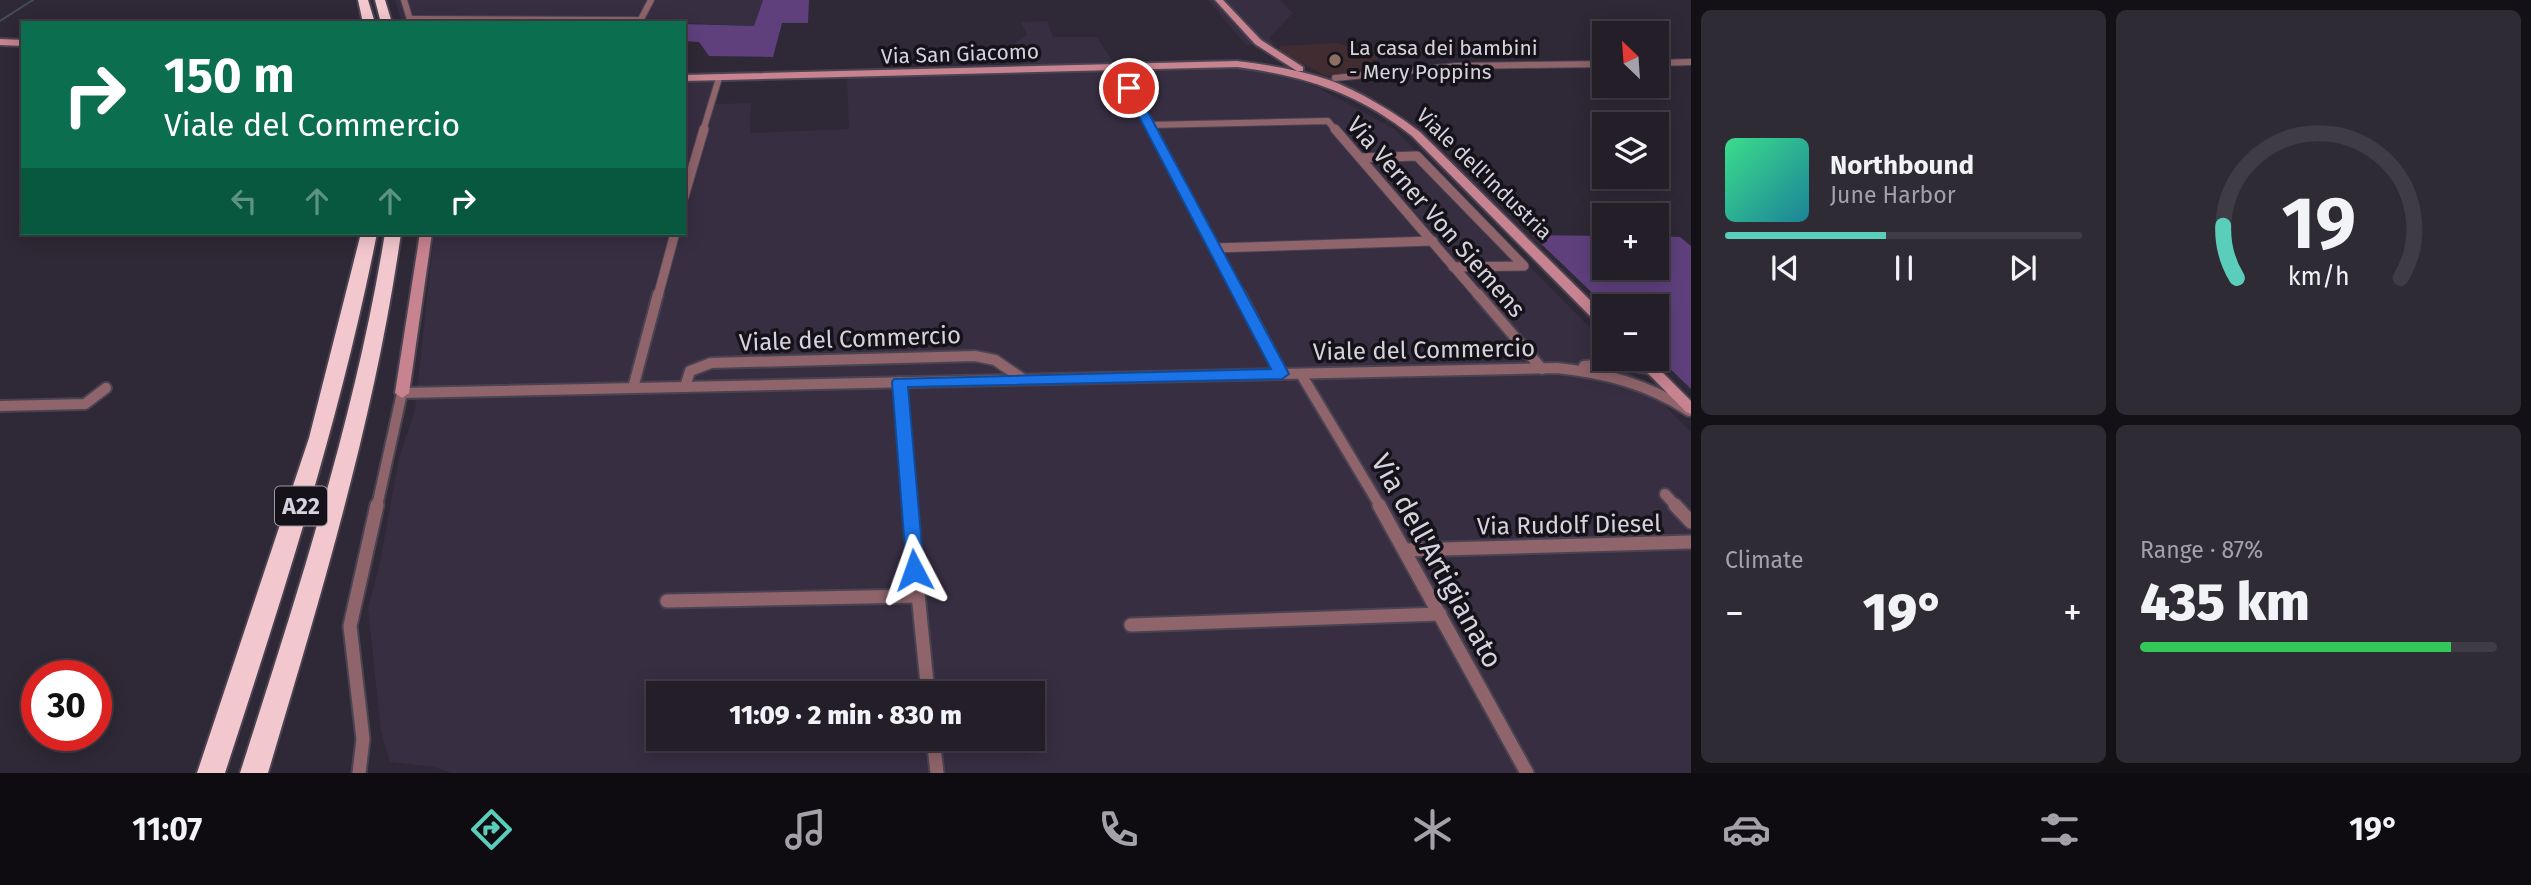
<!DOCTYPE html>
<meta charset="utf-8">
<style>
:root{--surface:#231e28;--page:#2f2b34;--text:#f1f3f6;--muted:#a3a2a8;--line:#403c45;--accent:#5bcebb}
body{margin:0;font-family:"Fira Sans",sans-serif;background:var(--page);color:var(--text);height:100vh;display:flex;flex-direction:column;font-size:26px;white-space:nowrap}
*{box-sizing:border-box;margin:0}
p{font-size:23px;color:var(--muted)}
.icon{flex:none;width:38px;height:38px;fill:none;stroke:currentColor;stroke-width:2;stroke-linecap:round;stroke-linejoin:round}
.map{position:relative;flex:1;overflow:hidden}
.panel{display:flex;flex-direction:column;gap:10px;padding:10px;background:#131016;width:840px}
.panel>*{flex:none}
.banner{position:absolute;left:21px;top:21px;width:665px;height:214px;border-radius:0px;box-shadow:0 4px 18px #0003,0 0 0 2px var(--line);background:#0b6e4f;color:#fff;overflow:hidden}
.needle{width:46px;rotate:335deg}
.fabs{position:absolute;left:1592px;top:21px;display:grid;gap:14px}
.fabs a{display:grid;place-items:center;width:77px;height:77px;border-radius:0px;background:var(--surface);box-shadow:0 4px 18px #0003,0 0 0 2px var(--line);font-size:35px}
.speed{position:absolute;left:21px;top:660px;display:flex;gap:14px;font-size:35px;font-weight:700;text-align:center}
.speed>*{display:grid;place-content:center;width:91px;height:91px;border-radius:50%;background:var(--surface);box-shadow:0 4px 18px #0003,0 0 0 2px var(--line);line-height:1}
.speed .limit{border:10px solid #d22;background:#fff;color:#111}
.pin{position:absolute;display:grid;place-items:center;width:60px;height:60px;color:#fff;margin:-30px;border:4px solid #fff;border-radius:50%;box-shadow:0 2px 7px #0007}
.me{position:absolute;width:77px;margin:-38px;rotate:356deg;stroke-linejoin:round;filter:drop-shadow(0 0 5px #0008)}
.turn{display:flex;align-items:center;gap:24px;height:147px;padding:0 28px;font-size:32px}
.turn .icon{width:91px;height:91px;stroke-width:2.5}
.turn b{display:block;font-size:49px;line-height:60px}
.lanes{display:flex;align-items:center;height:66px;padding:0 28px;background:#0003;justify-content:center;gap:35px;direction:ltr}
.lanes .off{opacity:.35}
.big{font-size:52px;font-weight:800;line-height:1.1}
.panel .tile{flex:1;display:flex;flex-direction:column;justify-content:center;gap:10px;min-width:0;padding:0 24px;border-radius:10px;background:var(--page)}
.panel .dial{align-items:center;gap:0}
.dial svg{height:182px;overflow:visible;fill:none;stroke:var(--line);stroke-width:7;stroke-linecap:round;text-anchor:middle}
.dial text{fill:var(--text);stroke:none}
.song{display:flex;align-items:center;gap:21px}
.cover{width:84px;height:84px;border-radius:10px;background:linear-gradient(135deg,hsl(150 70% 55%),hsl(190 70% 35%))}
.played{height:7px;border-radius:4px;background:linear-gradient(90deg,var(--accent) 45%,var(--line) 45%)}
.keys{display:flex;justify-content:space-around;direction:ltr}
.heat{display:flex;justify-content:space-between;align-items:center;font-size:38px;direction:ltr}
.charge{height:10px;border-radius:5px;background:linear-gradient(90deg,#34c759 87%,var(--line) 0)}
.panel .tiles{flex:1;display:grid;gap:10px;grid-template-columns:repeat(2,1fr)}
.trip{position:absolute;left:646px;top:681px;width:399px;height:70px;border-radius:0px;background:var(--surface);box-shadow:0 4px 18px #0003,0 0 0 2px var(--line);font-weight:800;line-height:70px;text-align:center}
.tab-bar{display:flex;height:112px;justify-content:space-around;align-items:center;background:#0e0c10;color:var(--muted)}
.tab-bar .icon{width:49px;height:49px}
.tab-bar .on{color:var(--accent)}
.tab-bar b{font-size:32px;color:var(--text)}
main{display:flex;flex:1;min-height:0}
.map>svg:first-child{display:block}
.built{fill:#372e42;fill-rule:evenodd}
.education{fill:#412d31}
.green{fill:#5f407d}
.lines{fill:none;stroke-linecap:round;stroke-linejoin:round}
.stream{stroke:#454d54;stroke-width:2}
.street-far3-casing{stroke:#4a4351;stroke-width:8}
.street-far2-casing{stroke:#4a4351;stroke-width:11}
.street-far1-casing{stroke:#4a4351;stroke-width:14}
.street-casing{stroke:#4a4351;stroke-width:17}
.secondary-casing{stroke:#4a4351;stroke-width:4}
.highway-casing{stroke:#4a4351;stroke-width:4}
.street-far3{stroke:#8f646b;stroke-width:6}
.street-far2{stroke:#8f646b;stroke-width:9}
.street-far1{stroke:#8f646b;stroke-width:10}
.street{stroke:#8f646b;stroke-width:13}
.secondary{fill:#c7838f;fill-rule:evenodd}
.highway{fill:#f2c7cd;fill-rule:evenodd}
.route{fill:#1a73e8;stroke:#114b97;stroke-width:2}
.education-dot{fill:#8d6e63;stroke:#151319;stroke-width:2.5}
.labels{text-anchor:middle;dominant-baseline:central;stroke-width:7;stroke-linejoin:round;paint-order:stroke}
.far-poi-label{font-size:21px;fill:#d7d3dc;stroke:#151319;text-anchor:start}
.far-street-label{font-size:21px;fill:#d7d3dc;stroke:#151319}
.shield{fill:#151319;stroke:#9d99a2;stroke-width:2}
.shield-label{font-size:23px;font-weight:bold;fill:#d7d3dc}
.street-label{font-size:24px;fill:#d7d3dc;stroke:#151319}
.near-street-label{font-size:28px;fill:#d7d3dc;stroke:#151319}
</style>
<main>
<div class="map">
<svg width="1691" height="773" viewBox="0 0 1691 773">
<rect width="100%" height="100%" fill="#2f2836"/>
<!-- built -->
<g class="built">
<polygon points="395,0 763,0 754,26 684,23 402,23"/>
<polygon points="1208,0 1280,0 1293,13 1269,38 1276,44 1246,45"/>
<polygon points="1047,21 1053,37 1097,37 1113,62 1024,65 1013,44 1027,35 1021,22"/>
<path d="M1237,68L1268,71L1317,87L1394,129L1605,343V359H1619L1691,432V773H452L435,767L390,762L381,732L368,608L380,562L399,458L415,410L434,233H684L686,74L723,75L716,104L751,103L750,133L849,129L847,78ZM658,693H1032V738H658Z"/>
</g>
<!-- education -->
<polygon class="education" points="1337,43 1356,49 1366,48 1378,59 1372,61 1382,70 1326,76 1279,51 1280,46"/>
<!-- green -->
<g class="green">
<polygon points="763,0 809,0 808,23 782,23 773,57 709,56 699,42 684,41 684,24 754,26"/>
<polygon points="1532,235 1605,236 1605,268 1657,268 1657,236 1680,237 1691,246 1691,389 1657,356 1657,306 1606,306"/>
</g>
<g class="lines">
<!-- stream -->
<polyline class="stream" points="0,21 33,0"/>
<!-- street-far3 casing -->
<g class="street-far3-casing">
<g id="street-far3">
<polyline points="404,0 411,23"/>
<polyline points="411,19 640,20"/>
<polyline points="639,23 651,0"/>
<polyline points="1657,63 1691,62"/>
<polyline points="1119,67 1153,131"/>
<polyline points="1335,78 1456,66 1605,64"/>
<polyline points="1149,125 1328,121 1336,131"/>
<polyline points="703,131 719,78"/>
</g>
</g>
<!-- street-far2 casing -->
<g class="street-far2-casing">
<g id="street-far2">
<polyline points="1152,129 1241,296"/>
<polyline points="1335,129 1479,296"/>
<polyline points="1360,158 1417,156 1524,266 1453,267"/>
<polyline points="684,197 704,129"/>
<polyline points="1215,248 1433,241"/>
<polyline points="658,296 675,233"/>
</g>
</g>
<!-- street-far1 casing -->
<g class="street-far1-casing">
<g id="street-far1">
<polyline points="1240,294 1282,374"/>
<polyline points="1478,294 1542,369"/>
<polyline points="1584,366 1620,363 1652,369"/>
<polyline points="1301,374 1380,506"/>
<polyline points="900,382 909,506"/>
<polyline points="685,387 690,371 711,363 975,356 995,360 1023,379"/>
<polyline points="633,388 658,294"/>
<polyline points="0,406 85,404 106,388"/>
<polyline points="1665,494 1676,506"/>
<path d="M377,506L402,393L1557,368C1605,373 1648,384 1689,411"/>
</g>
</g>
<!-- street casing -->
<g class="street-casing">
<g id="street">
<polyline points="909,505 928,693"/>
<polyline points="1379,505 1527,773"/>
<polyline points="1675,505 1691,522"/>
<polyline points="1406,550 1691,542"/>
<polyline points="667,601 916,596"/>
<polyline points="1131,625 1440,614"/>
<polyline points="933,738 937,773"/>
<polyline points="359,773 363,739 350,626 377,505"/>
</g>
</g>
<!-- secondary casing -->
<g class="secondary-casing">
<g id="secondary">
<polygon points="1215,0 1223,0 1261,40 1303,67 1303,71 1297,71 1255,44"/>
<polygon points="0,39 23,40 23,46 0,45"/>
<path d="M1237,61C1268,65 1300,70 1329,80C1357,90 1396,113 1420,132L1605,315V327L1600,326L1412,136C1358,93 1305,76 1237,67L684,81V75Z"/>
<polygon points="420,233 432,233 409,393 402,398 395,393"/>
<polygon points="1634,359 1649,359 1691,401 1691,414 1686,412"/>
</g>
</g>
<!-- highway casing -->
<g class="highway-casing">
<g id="highway">
<polygon points="358,0 368,0 375,23 363,23"/>
<polygon points="375,0 385,0 392,23 381,23"/>
<path d="M361,233H377C341,417 283,595 225,773H197L309,438Z"/>
<path d="M385,233H401C375,418 321,595 268,773H240C297,595 355,418 385,233Z"/>
</g>
</g>
<!-- street-far3 -->
<use href="#street-far3" class="street-far3"/>
<!-- street-far2 -->
<use href="#street-far2" class="street-far2"/>
<!-- street-far1 -->
<use href="#street-far1" class="street-far1"/>
<!-- street -->
<use href="#street" class="street"/>
<!-- secondary -->
<use href="#secondary" class="secondary"/>
<!-- highway -->
<use href="#highway" class="highway"/>
</g>
<!-- route -->
<polygon class="route" points="1129,84 1135,88 1289,374 1282,379 908,387 924,570 921,575 907,575 892,382 894,379 1271,369 1124,88"/>
<!-- markers -->
<circle class="education-dot" cx="1335" cy="60" r="7"/>
<g class="labels">
<!-- far-poi labels -->
<g class="far-poi-label">
<text x="1349" y="48">La casa dei bambini<tspan x="1349" dy="24">- Mery Poppins</tspan></text>
</g>
<!-- far-street labels -->
<g class="far-street-label">
<text transform="translate(960 54) rotate(-2)">Via San Giacomo</text>
<text transform="translate(1484 174) rotate(44)">Viale dell'Industria</text>
</g>
<!-- shield labels -->
<rect class="shield" x="275" y="486.5" width="52" height="39" rx="5"/>
<g class="shield-label">
<text x="301" y="506">A22</text>
</g>
<!-- street labels -->
<g class="street-label">
<text transform="translate(1436 217) rotate(49)">Via Verner Von Siemens</text>
<text transform="translate(850 339) rotate(-2)">Viale del Commercio</text>
<text transform="translate(1424 350) rotate(-1)">Viale del Commercio</text>
<text transform="translate(1569 525) rotate(-1)">Via Rudolf Diesel</text>
</g>
<!-- near-street labels -->
<g class="near-street-label">
<text transform="translate(1437 561) rotate(61)">Via dell'Artigianato</text>
</g>
</g>
</svg>
<div class="fabs">
<a><svg class="needle" viewBox="-14 -14 28 28"><path d="M0-13l5 13h-10z" fill="#e53935"/><path d="M0 13l5-13h-10z" fill="#a3a2a8"/></svg></a>
<a><svg class="icon" aria-label="layers" viewBox="0 0 24 24"><path d="M12 4l9 5-9 5-9-5zM3 14l9 5 9-5"/></svg></a>
<a>+</a>
<a>−</a>
</div>
<div class="speed"><div class="limit">30</div></div>
<div class="pin" style="left:1129px;top:88px;background:#d93025"><svg class="icon" aria-label="arrive" viewBox="0 0 24 24"><path d="M6 21V4h12l-3 4 3 4H6"/></svg></div>
<svg class="me" style="left:914px;top:570px" viewBox="-20 -20 40 40"><path d="M0-17L14 15 0 8-14 15z" fill="#1a73e8" stroke="#fff" stroke-width="4"/></svg>
<div class="trip">11:09 · 2 min · 830 m</div>
<div class="banner">
<div class="turn"><svg class="icon" aria-label="right" viewBox="0 0 24 24"><path d="M7 20v-9h11M14 6l5 5-5 5"/></svg><div><b>150 m</b>Viale del Commercio</div></div>
<div class="lanes"><svg class="icon off" aria-label="left" viewBox="0 0 24 24"><path d="M17 20v-9H6M10 6l-5 5 5 5"/></svg><svg class="icon off" aria-label="ahead" viewBox="0 0 24 24"><path d="M12 20V5M6 11l6-6 6 6"/></svg><svg class="icon off" aria-label="ahead" viewBox="0 0 24 24"><path d="M12 20V5M6 11l6-6 6 6"/></svg><svg class="icon" aria-label="right" viewBox="0 0 24 24"><path d="M7 20v-9h11M14 6l5 5-5 5"/></svg></div>
</div>
</div>
<section class="panel">
<div class="tiles">
<div class="tile">
<div class="song"><i class="cover"></i><div><b>Northbound</b><p>June Harbor</p></div></div>
<div class="played"></div>
<div class="keys"><svg class="icon" aria-label="previous" viewBox="0 0 24 24"><path d="M18 5L8 12l10 7zM5 5v14"/></svg><svg class="icon" aria-label="pause" viewBox="0 0 24 24"><path d="M8 5v14M16 5v14"/></svg><svg class="icon" aria-label="next" viewBox="0 0 24 24"><path d="M6 5l10 7-10 7zM19 5v14"/></svg></div>
</div>
<div class="tile dial"><svg viewBox="0 0 100 80">
<path d="M14 69A42 42 0 1 1 86 69"/>
<path d="M14 69A42 42 0 0 1 8 46" stroke="#5bcebb"/>
<text x="50" y="56" font-size="32" font-weight="700">19</text>
<text x="50" y="72" font-size="11">km/h</text>
</svg></div>
<div class="tile"><p>Climate</p>
<div class="heat"><a>−</a><b class="big">19°</b><a>+</a></div>
</div>
<div class="tile"><p>Range · 87%</p><b class="big">435 km</b><div class="charge"></div></div>
</div>
</section>
</main>
<nav class="tab-bar">
<b>11:07</b>
<svg class="icon on" aria-label="directions" viewBox="0 0 24 24"><path d="M12 3l9 9-9 9-9-9zM9 14v-3h6M13 9l2 2-2 2"/></svg>
<svg class="icon" aria-label="music" viewBox="0 0 24 24"><path d="M9 18V5l10-2v13"/><circle cx="6" cy="18" r="3"/><circle cx="16" cy="16" r="3"/></svg>
<svg class="icon" aria-label="phone" viewBox="0 0 24 24"><path d="M5 4h4l2 5-3 2q2 4 5 5l2-3 5 2v4C11 20 4 13 5 4z"/></svg>
<svg class="icon" aria-label="climate" viewBox="0 0 24 24"><path d="M12 3v18M4 7l16 10M4 17L20 7"/></svg>
<svg class="icon" aria-label="car" viewBox="0 0 24 24"><path d="M5 17H2v-5l4-1 3-4h7l3 4 3 1v5h-3M9 17h6M6 11h13"/><circle cx="7" cy="17" r="2"/><circle cx="17" cy="17" r="2"/></svg>
<svg class="icon" aria-label="filters" viewBox="0 0 24 24"><path d="M4 7h16M4 17h16"/><circle cx="9" cy="7" r="2"/><circle cx="15" cy="17" r="2"/></svg>
<b>19°</b>
</nav>
